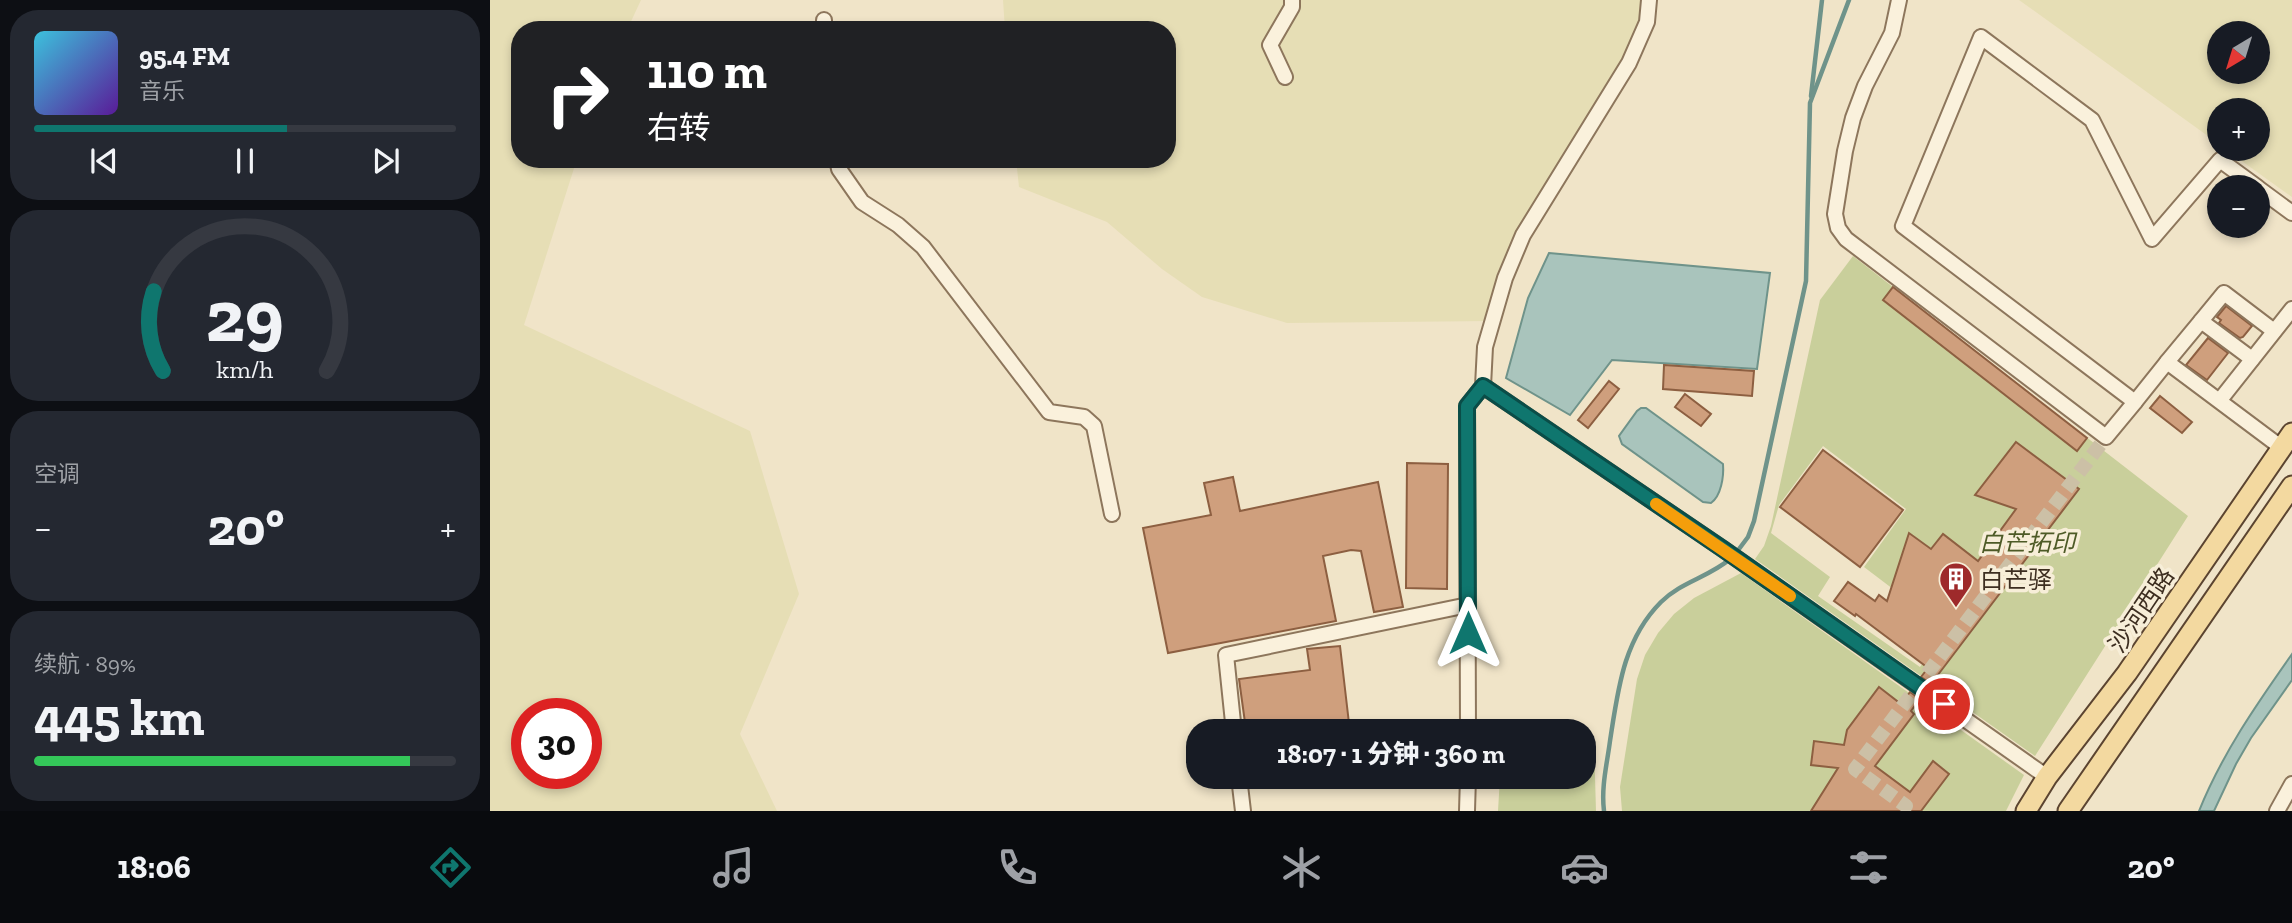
<!DOCTYPE html>
<html lang="zh">
<meta charset="utf-8">
<style>
:root{--surface:#171b24;--page:#242831;--text:#f1f3f6;--muted:#9ea1a6;--line:#363941;--accent:#0f766e}
body{margin:0;font-family:"Zilla Slab","Noto Sans SC",serif;background:var(--page);color:var(--text);height:100vh;display:flex;flex-direction:column;font-size:26px;white-space:nowrap}
*{box-sizing:border-box;margin:0}
p{font-size:23px;color:var(--muted)}
.icon{flex:none;width:38px;height:38px;fill:none;stroke:currentColor;stroke-width:2;stroke-linecap:round;stroke-linejoin:round}
.map{position:relative;flex:1;overflow:hidden}
.side{display:flex;flex-direction:column;gap:10px;padding:10px;background:#0d0f14;width:490px}
.side>*{flex:none}
.banner{position:absolute;left:21px;top:21px;width:665px;height:147px;border-radius:28px;box-shadow:0 4px 10px #0003;background:#202124;color:#fff;overflow:hidden}
.needle{width:46px;rotate:218deg}
.tools{position:absolute;left:1717px;top:21px;display:grid;gap:14px}
.tools a{display:grid;place-items:center;width:63px;height:63px;border-radius:50%;background:var(--surface);box-shadow:0 4px 10px #0003;font-size:35px}
.speed{position:absolute;left:21px;top:698px;display:flex;gap:14px;font-size:35px;font-weight:700;text-align:center}
.speed>*{display:grid;place-content:center;width:91px;height:91px;border-radius:50%;background:var(--surface);box-shadow:0 4px 10px #0003;line-height:1}
.speed .limit{border:10px solid #d22;background:#fff;color:#111}
.pin{position:absolute;display:grid;place-items:center;width:60px;height:60px;color:#fff;margin:-30px;border:4px solid #fff;border-radius:50%;box-shadow:0 2px 7px #0007}
.me{position:absolute;width:77px;margin:-38px;rotate:0deg;stroke-linejoin:round;filter:drop-shadow(0 0 5px #0008)}
.turn{display:flex;align-items:center;gap:24px;height:147px;padding:0 21px;font-size:32px}
.turn .icon{width:91px;height:91px;stroke-width:2.5}
.turn b{display:block;font-size:49px;line-height:60px}
.big{font-size:52px;font-weight:800;line-height:1.1}
.side .card{flex:1;display:flex;flex-direction:column;justify-content:center;gap:10px;min-width:0;padding:0 24px;border-radius:28px;background:var(--page)}
.side .dial{align-items:center;gap:0}
.dial svg{height:182px;overflow:visible;fill:none;stroke:var(--line);stroke-width:7;stroke-linecap:round;text-anchor:middle}
.dial text{fill:var(--text);stroke:none}
.song{display:flex;align-items:center;gap:21px}
.cover{width:84px;height:84px;border-radius:10px;background:linear-gradient(135deg,hsl(190 70% 55%),hsl(270 70% 35%))}
.played{height:7px;border-radius:4px;background:linear-gradient(90deg,var(--accent) 60%,var(--line) 60%)}
.keys{display:flex;justify-content:space-around;direction:ltr}
.heat{display:flex;justify-content:space-between;align-items:center;font-size:38px;direction:ltr}
.charge{height:10px;border-radius:5px;background:linear-gradient(90deg,#34c759 89%,var(--line) 0)}
.trip{position:absolute;left:696px;top:719px;width:410px;height:70px;border-radius:28px;background:var(--surface);box-shadow:0 4px 10px #0003;font-weight:800;line-height:70px;text-align:center}
.dock{display:flex;height:112px;justify-content:space-around;align-items:center;background:#090b0e;color:var(--muted)}
.dock .icon{width:49px;height:49px}
.dock .current{color:var(--accent)}
.dock b{font-size:32px;color:var(--text)}
main{display:flex;flex:1;min-height:0}
.map>svg:first-child{display:block}
.farmland{fill:#e6deb5;fill-rule:evenodd}
.green{fill:#c9cf9b;fill-rule:evenodd}
.water{fill:#a9c4bc;stroke:#6f938a;stroke-width:2}
.lines{fill:none;stroke-linecap:round;stroke-linejoin:round}
.stream{stroke:#6f938a;stroke-width:4.5}
.building{fill:#cf9f7d;stroke:#8d5f41;stroke-width:2}
.minor-tunnel{stroke:#ccc0a6;stroke-width:14;stroke-dasharray:14 7;stroke-linecap:butt}
.minor-casing{stroke:#8d765c;stroke-width:18}
.major-casing{stroke:#5b4430;stroke-width:23}
.minor{stroke:#faf1dc;stroke-width:14}
.major{stroke:#f3d9a0;stroke-width:19}
.route-casing{stroke:#0a4d48;stroke-width:18}
.route{stroke:#0f766e;stroke-width:12}
.slow{stroke:#f59e0b;stroke-width:12}
.labels{text-anchor:middle;dominant-baseline:central;stroke-width:7;stroke-linejoin:round;paint-order:stroke}
.park-label{font-size:24px;font-style:italic;fill:#4d5a26;stroke:#f7eed8}
.poi-label{font-size:24px;fill:#3d2e20;stroke:#f7eed8;text-anchor:start}
.street-label{font-size:24px;fill:#3d2e20;stroke:#f7eed8}
</style>
<main>
<section class="side">
<div class="card">
<div class="song"><i class="cover"></i><div><b>95.4 FM</b><p>音乐</p></div></div>
<div class="played"></div>
<div class="keys"><svg class="icon" aria-label="previous" viewBox="0 0 24 24"><path d="M18 5L8 12l10 7zM5 5v14"/></svg><svg class="icon" aria-label="pause" viewBox="0 0 24 24"><path d="M8 5v14M16 5v14"/></svg><svg class="icon" aria-label="next" viewBox="0 0 24 24"><path d="M6 5l10 7-10 7zM19 5v14"/></svg></div>
</div>
<div class="card dial"><svg viewBox="0 0 100 80">
<path d="M14 69A42 42 0 1 1 86 69"/>
<path d="M14 69A42 42 0 0 1 10 34" stroke="#0f766e"/>
<text x="50" y="56" font-size="32" font-weight="700">29</text>
<text x="50" y="72" font-size="11">km/h</text>
</svg></div>
<div class="card"><p>空调</p>
<div class="heat"><a>−</a><b class="big">20°</b><a>+</a></div>
</div>
<div class="card"><p>续航 · 89%</p><b class="big">445 km</b><div class="charge"></div></div>
</section>
<div class="map">
<svg width="1802" height="811" viewBox="0 0 1802 811">
<rect width="100%" height="100%" fill="#f0e4c8"/>
<!-- farmland -->
<g class="farmland">
<path d="M0,0H151L137,30H30V159H87L34,325L260,431L309,594L250,734L287,811H0ZM37,714H96V774H37Z"/>
<polygon points="513,0 1159,0 1157,22 1056,199 1003,321 797,323 712,297 672,269 617,222 529,187 526,159 677,159 677,30 515,30"/>
<path d="M1529,0H1802V197L1735,149H1768V110H1729V144ZM1729,33H1768V72H1729Z"/>
</g>
<!-- green -->
<g class="green">
<path d="M1363,256L1698,516L1545,756L1265,559L1274,546L1281,526L1330,300ZM1333,446L1416,509L1374,567L1457,630L1430,667L1328,596L1340,577L1281,533L1289,505Z"/>
<polygon points="1251,573 1534,775 1516,811 1132,811 1130,787 1147,679 1155,655 1168,633 1184,614 1204,598"/>
<polygon points="1094,741 1104,741 1106,811 1008,811 1010,777 1094,777"/>
</g>
<!-- water -->
<g class="water">
<polygon points="1059,253 1280,273 1267,369 1122,360 1080,415 1016,378 1038,298"/>
<path d="M1151,408H1156L1233,464C1234,477 1231,496 1221,503L1213,502L1132,444L1129,436L1147,411Z"/>
<path d="M1802,654V680L1761,738L1746,764L1724,811H1709C1732,754 1766,705 1802,654Z"/>
</g>
<g class="lines">
<!-- stream -->
<g class="stream">
<polyline points="1321,96 1332,0"/>
<polyline points="1246,553 1258,537 1264,521 1316,281 1320,103 1359,0"/>
<path d="M1114,811C1111,787 1117,764 1120,741C1128,690 1133,640 1171,602C1191,582 1219,577 1240,559"/>
</g>
</g>
<!-- building -->
<g class="building">
<polygon points="1403,287 1597,438 1587,451 1393,300"/>
<polygon points="1736,306 1762,326 1753,337 1750,338 1729,323 1731,320 1727,317"/>
<polygon points="1718,338 1738,353 1717,380 1696,365"/>
<polygon points="1174,365 1264,371 1262,396 1173,389"/>
<polygon points="1119,381 1129,389 1098,428 1088,420"/>
<polygon points="1195,394 1221,414 1211,426 1185,407"/>
<polygon points="1670,396 1702,422 1692,433 1660,408"/>
<polygon points="1526,442 1589,489 1441,684 1431,677 1438,668 1366,614 1365,616 1344,601 1358,582 1385,601 1389,595 1397,601 1419,533 1441,549 1453,534 1488,561 1526,509 1485,495"/>
<polygon points="1333,450 1413,510 1370,567 1290,507"/>
<polygon points="917,463 958,464 957,589 916,588"/>
<polygon points="743,477 750,511 888,482 913,607 884,612 871,551 861,550 833,556 846,621 678,653 653,528 721,515 714,483"/>
<polygon points="850,646 860,732 827,732 826,721 756,730 749,679 820,670 817,649"/>
<polygon points="1389,687 1411,704 1420,692 1430,699 1421,711 1424,714 1385,766 1420,792 1443,761 1459,774 1431,811 1321,811 1348,768 1321,765 1324,741 1354,745 1357,730"/>
</g>
<g class="lines">
<!-- minor-tunnel -->
<polyline class="minor-tunnel" points="1412,811 1416,806 1365,769 1616,437"/>
<!-- minor casing -->
<g class="minor-casing">
<g id="minor">
<polyline points="1409,0 1402,33 1375,86 1363,118 1355,151 1345,214 1348,228 1356,239 1616,437 1645,402"/>
<polyline points="334,20 334,30"/>
<polyline points="795,77 780,45 802,7 802,0"/>
<polyline points="347,159 349,169 372,202 408,225 433,247 559,412 594,417 604,426 622,514"/>
<polyline points="1767,187 1730,160 1662,239 1602,120 1491,37 1413,226 1645,402 1677,362 1792,448"/>
<polyline points="1768,188 1802,213"/>
<polyline points="1711,321 1734,293 1784,331"/>
<polyline points="1677,362 1711,321 1762,359"/>
<polyline points="993,386 1233,549 1557,777"/>
<polyline points="1730,400 1802,309"/>
<polyline points="744,732 736,655 978,605"/>
<polyline points="978,732 977,406 993,386 995,347 1015,278 1033,235 1139,63 1157,22 1159,0"/>
<polyline points="749,777 753,811"/>
<polyline points="977,811 978,777"/>
<polyline points="1787,811 1802,784"/>
</g>
</g>
<!-- major casing -->
<g class="major-casing">
<g id="major">
<polyline points="1536,811 1557,777 1637,673 1802,433"/>
<polyline points="1578,811 1802,486"/>
</g>
</g>
<!-- minor -->
<use href="#minor" class="minor"/>
<!-- major -->
<use href="#major" class="major"/>
</g>
<g class="lines">
<!-- route casing -->
<g class="route-casing">
<polyline id="route" points="978,633 977,406 993,386 1233,549 1454,704"/>
</g>
<!-- route -->
<use href="#route" class="route"/>
<!-- slow -->
<polyline class="slow" points="1166,504 1300,596"/>
</g>
<!-- icons -->
<defs>
<g id="building-pin" transform="scale(1.75)"><path d="M0 17L-7.5 6A9.5 9.5 0 1 1 7.5 6Z" fill="#9e2a2b" stroke="#f7eed8"/><path d="M-4-6H4V6H1V3H-1V6H-4ZM-2.5-4.3h1.7v1.8h-1.7ZM.8-4.3h1.7v1.8H.8ZM-2.5-1h1.7V.8h-1.7ZM.8-1h1.7V.8H.8Z" fill="#fff"/></g>
</defs>
<g fill-rule="evenodd">
<use href="#building-pin" x="1466" y="579"/>
</g>
<g class="labels">
<!-- park labels -->
<g class="park-label">
<text x="1537" y="542">白芒拓印</text>
</g>
<!-- poi labels -->
<g class="poi-label">
<text x="1490" y="579">白芒驿</text>
</g>
<!-- street labels -->
<g class="street-label">
<text transform="translate(1651 610) rotate(-56)">沙河西路</text>
</g>
</g>
</svg>
<div class="tools">
<a><svg class="needle" viewBox="-14 -14 28 28"><path d="M0-13l5 13h-10z" fill="#e53935"/><path d="M0 13l5-13h-10z" fill="#9ea1a6"/></svg></a>
<a>+</a>
<a>−</a>
</div>
<div class="speed"><div class="limit">30</div></div>
<div class="pin" style="left:1454px;top:704px;background:#d93025"><svg class="icon" aria-label="arrive" viewBox="0 0 24 24"><path d="M6 21V4h12l-3 4 3 4H6"/></svg></div>
<svg class="me" style="left:978px;top:633px" viewBox="-20 -20 40 40"><path d="M0-17L14 15 0 8-14 15z" fill="#0f766e" stroke="#fff" stroke-width="4"/></svg>
<div class="trip">18:07 · 1 分钟 · 360 m</div>
<div class="banner">
<div class="turn"><svg class="icon" aria-label="right" viewBox="0 0 24 24"><path d="M7 20v-9h11M14 6l5 5-5 5"/></svg><div><b>110 m</b>右转</div></div>
</div>
</div>
</main>
<nav class="dock">
<b>18:06</b>
<svg class="icon current" aria-label="directions" viewBox="0 0 24 24"><path d="M12 3l9 9-9 9-9-9zM9 14v-3h6M13 9l2 2-2 2"/></svg>
<svg class="icon" aria-label="music" viewBox="0 0 24 24"><path d="M9 18V5l10-2v13"/><circle cx="6" cy="18" r="3"/><circle cx="16" cy="16" r="3"/></svg>
<svg class="icon" aria-label="phone" viewBox="0 0 24 24"><path d="M5 4h4l2 5-3 2q2 4 5 5l2-3 5 2v4C11 20 4 13 5 4z"/></svg>
<svg class="icon" aria-label="climate" viewBox="0 0 24 24"><path d="M12 3v18M4 7l16 10M4 17L20 7"/></svg>
<svg class="icon" aria-label="car" viewBox="0 0 24 24"><path d="M5 17H2v-5l4-1 3-4h7l3 4 3 1v5h-3M9 17h6M6 11h13"/><circle cx="7" cy="17" r="2"/><circle cx="17" cy="17" r="2"/></svg>
<svg class="icon" aria-label="filters" viewBox="0 0 24 24"><path d="M4 7h16M4 17h16"/><circle cx="9" cy="7" r="2"/><circle cx="15" cy="17" r="2"/></svg>
<b>20°</b>
</nav>
